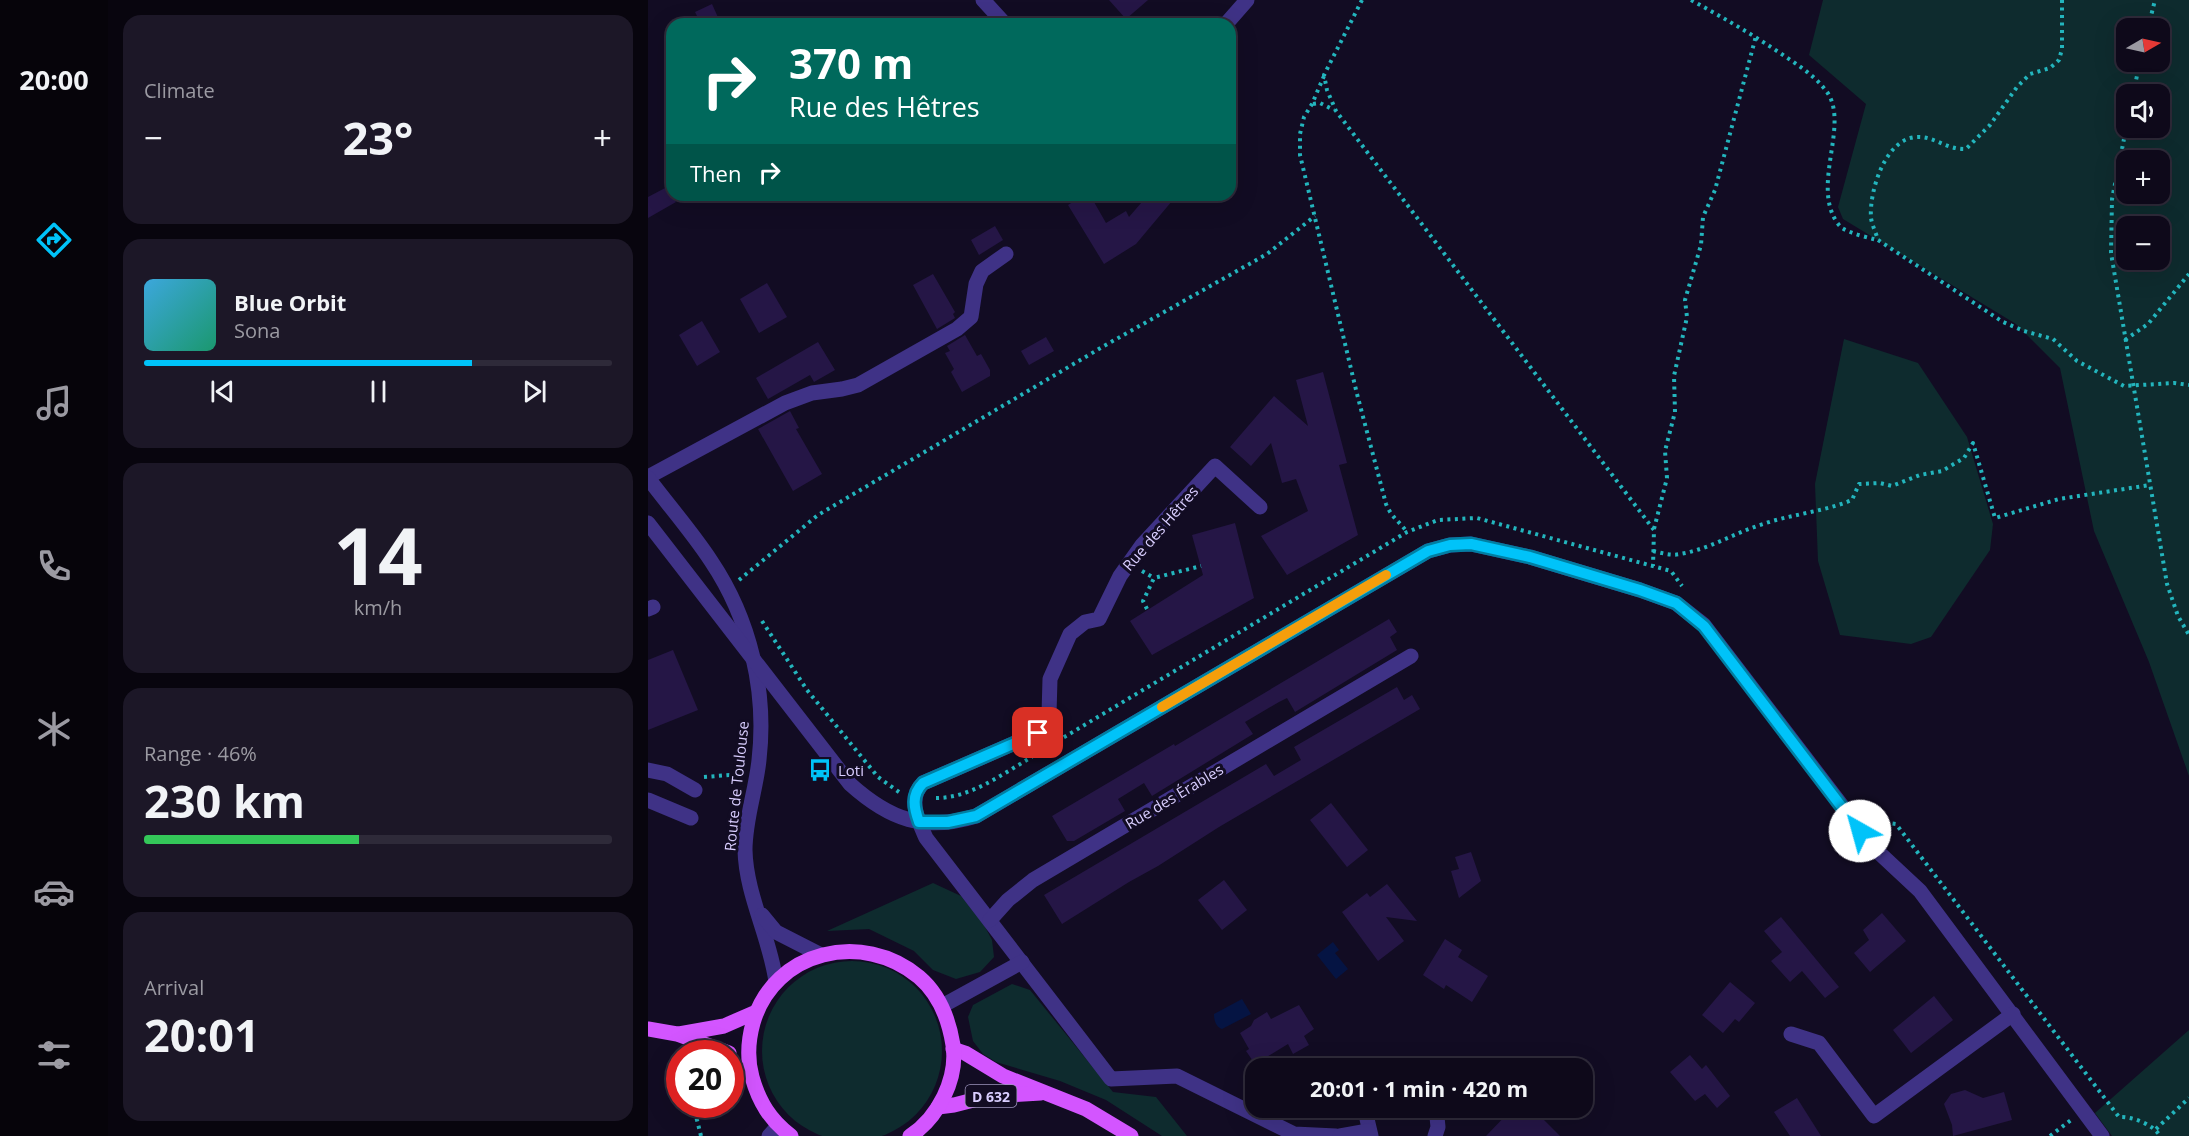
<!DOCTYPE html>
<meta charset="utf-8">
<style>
:root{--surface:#0e091a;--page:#1c1727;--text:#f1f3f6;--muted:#9b9aa2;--line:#2e2a39;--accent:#00c3f9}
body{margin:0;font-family:"Open Sans",sans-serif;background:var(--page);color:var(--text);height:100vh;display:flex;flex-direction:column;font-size:22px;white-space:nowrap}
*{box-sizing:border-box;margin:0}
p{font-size:20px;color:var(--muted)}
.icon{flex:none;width:33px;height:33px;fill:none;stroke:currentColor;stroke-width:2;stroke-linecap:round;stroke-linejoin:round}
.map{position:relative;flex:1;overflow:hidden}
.drawer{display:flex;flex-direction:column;gap:15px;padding:15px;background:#08050e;width:540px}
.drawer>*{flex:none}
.banner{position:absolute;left:18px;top:18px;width:570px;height:183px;border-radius:18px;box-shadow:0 6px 24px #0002,0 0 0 2px var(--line);background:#00695c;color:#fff;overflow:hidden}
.needle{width:39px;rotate:81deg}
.tools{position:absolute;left:1468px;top:18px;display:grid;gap:12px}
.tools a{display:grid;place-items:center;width:54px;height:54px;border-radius:12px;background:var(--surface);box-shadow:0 6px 24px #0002,0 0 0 2px var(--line);font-size:30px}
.speed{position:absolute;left:18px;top:1040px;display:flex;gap:12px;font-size:30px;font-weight:700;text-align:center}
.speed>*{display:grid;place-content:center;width:78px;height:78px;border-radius:50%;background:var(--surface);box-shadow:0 6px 24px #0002,0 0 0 2px var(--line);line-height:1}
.speed .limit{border:9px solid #d22;background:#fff;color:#111}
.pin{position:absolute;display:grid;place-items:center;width:51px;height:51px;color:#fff;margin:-26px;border-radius:12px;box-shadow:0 3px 9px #0006}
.me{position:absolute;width:66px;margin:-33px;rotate:322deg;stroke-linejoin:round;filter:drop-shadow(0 0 4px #0008)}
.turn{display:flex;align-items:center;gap:21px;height:126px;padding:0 24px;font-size:27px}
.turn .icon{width:78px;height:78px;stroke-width:2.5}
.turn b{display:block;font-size:42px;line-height:51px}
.then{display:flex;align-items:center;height:57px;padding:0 24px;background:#0003;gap:12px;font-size:22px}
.big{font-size:45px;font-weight:700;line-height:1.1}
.drawer .card{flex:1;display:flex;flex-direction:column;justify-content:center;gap:9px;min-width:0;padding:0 21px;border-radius:18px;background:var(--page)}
.drawer .dial{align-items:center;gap:0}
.dial b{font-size:78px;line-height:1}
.song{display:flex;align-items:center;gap:18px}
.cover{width:72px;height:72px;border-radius:9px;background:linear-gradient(135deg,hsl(200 70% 55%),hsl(160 70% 35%))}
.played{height:6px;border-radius:3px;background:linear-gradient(90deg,var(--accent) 70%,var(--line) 70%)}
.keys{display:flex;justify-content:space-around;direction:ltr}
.heat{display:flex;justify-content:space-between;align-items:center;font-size:33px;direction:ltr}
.charge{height:9px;border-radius:4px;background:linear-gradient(90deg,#34c759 46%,var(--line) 0)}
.trip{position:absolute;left:597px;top:1058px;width:348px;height:60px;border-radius:18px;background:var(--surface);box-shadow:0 6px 24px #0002,0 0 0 2px var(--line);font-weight:700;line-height:60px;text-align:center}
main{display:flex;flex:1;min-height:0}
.dock{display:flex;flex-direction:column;width:108px;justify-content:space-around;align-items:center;background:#06040a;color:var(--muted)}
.dock .icon{width:42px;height:42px}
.dock .selected{color:var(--accent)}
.dock b{font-size:27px;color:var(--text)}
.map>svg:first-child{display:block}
.green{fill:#0e2b2e;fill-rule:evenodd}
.water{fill:#051443}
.building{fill:#251646}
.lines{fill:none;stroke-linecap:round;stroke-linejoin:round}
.path{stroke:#23b5bd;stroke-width:4;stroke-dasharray:3 4.5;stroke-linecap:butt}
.minor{stroke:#3f3286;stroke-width:15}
.major{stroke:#d355ff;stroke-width:15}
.route-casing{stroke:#007fa2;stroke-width:15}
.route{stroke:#00c3f9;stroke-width:10}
.slow{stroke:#f59e0b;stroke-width:10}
.labels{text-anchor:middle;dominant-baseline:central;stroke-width:6;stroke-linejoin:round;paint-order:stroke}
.shield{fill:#120c23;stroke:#9d94bd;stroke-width:1.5}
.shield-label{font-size:14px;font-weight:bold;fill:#d9ceff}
.street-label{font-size:15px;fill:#d9ceff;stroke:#120c23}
.poi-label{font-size:15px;fill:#d9ceff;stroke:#120c23;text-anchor:start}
</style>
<main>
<nav class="dock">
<b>20:00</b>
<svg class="icon selected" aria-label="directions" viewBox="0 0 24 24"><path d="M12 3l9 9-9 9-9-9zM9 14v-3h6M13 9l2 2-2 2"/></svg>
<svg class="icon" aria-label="music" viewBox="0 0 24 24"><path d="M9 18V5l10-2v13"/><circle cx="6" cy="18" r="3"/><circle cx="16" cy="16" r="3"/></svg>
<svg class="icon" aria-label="phone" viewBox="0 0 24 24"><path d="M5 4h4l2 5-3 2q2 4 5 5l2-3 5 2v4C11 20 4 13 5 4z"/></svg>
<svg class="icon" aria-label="climate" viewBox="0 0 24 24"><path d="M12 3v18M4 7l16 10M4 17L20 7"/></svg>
<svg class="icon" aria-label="car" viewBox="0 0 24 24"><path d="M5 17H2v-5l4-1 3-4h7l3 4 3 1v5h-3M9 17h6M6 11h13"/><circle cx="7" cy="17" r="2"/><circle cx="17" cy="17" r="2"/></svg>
<svg class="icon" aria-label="filters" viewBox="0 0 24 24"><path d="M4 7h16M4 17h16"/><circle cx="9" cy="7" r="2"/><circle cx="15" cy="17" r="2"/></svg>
</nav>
<section class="drawer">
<div class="card"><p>Climate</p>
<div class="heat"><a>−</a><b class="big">23°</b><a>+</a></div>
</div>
<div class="card">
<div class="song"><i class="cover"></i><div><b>Blue Orbit</b><p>Sona</p></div></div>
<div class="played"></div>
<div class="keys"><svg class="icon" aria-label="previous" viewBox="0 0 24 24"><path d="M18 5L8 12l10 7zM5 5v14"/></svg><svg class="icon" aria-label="pause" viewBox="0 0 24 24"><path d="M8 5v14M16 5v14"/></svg><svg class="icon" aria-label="next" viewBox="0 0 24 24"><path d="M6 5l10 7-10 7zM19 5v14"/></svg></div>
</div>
<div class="card dial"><b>14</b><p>km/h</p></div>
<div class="card"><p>Range · 46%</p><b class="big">230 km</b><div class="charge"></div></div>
<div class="card"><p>Arrival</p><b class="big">20:01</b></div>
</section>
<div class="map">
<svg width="1541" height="1136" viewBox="0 0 1541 1136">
<rect width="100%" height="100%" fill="#120c23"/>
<!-- green -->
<g class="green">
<path d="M1175,0H1541V776L1501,662L1446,531L1412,368L1368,324L1195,219L1190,207L1218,104L1161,55ZM1512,28V62H1479V28ZM1512,94V128H1479V94ZM1512,160V194H1479V160ZM1512,226V260H1479V226Z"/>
<polygon points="1196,339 1270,363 1319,437 1345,524 1342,550 1283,637 1263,644 1192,635 1170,561 1167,484"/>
<polygon points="285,883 313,896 336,925 344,940 346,957 332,972 308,979 285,970 266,951 221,929 179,931"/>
<circle cx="204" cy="1051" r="90"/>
<polygon points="364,984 382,990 465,1092 508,1097 539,1136 514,1136 458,1100 412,1081 348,1062 335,1054 325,1041 320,1017 325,1005"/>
<polygon points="1541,1030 1541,1136 1464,1136 1447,1113"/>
</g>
<!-- water -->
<g class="water">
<polygon points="685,942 691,950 687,953 700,969 688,979 669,955"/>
<path d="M594,999L603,1014L574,1029C568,1027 566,1021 566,1014Z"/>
</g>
<!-- building -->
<g class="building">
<polygon points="461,0 500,0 478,19"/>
<polygon points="64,4 73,24 53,24 47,12"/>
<polygon points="19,187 28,202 0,218 0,197"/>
<polygon points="436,195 442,195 458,223 478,211 481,217 500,195 529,195 488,244 456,264 420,205"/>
<polygon points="347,226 355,240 331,255 323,240"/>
<polygon points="285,274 307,312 305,314 307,318 289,329 265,285"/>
<polygon points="119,283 139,317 111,333 92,299"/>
<polygon points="54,321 72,352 49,366 31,335"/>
<polygon points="317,335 329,356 333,354 342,370 342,376 314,392 303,372 306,369 297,353 302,351 299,346"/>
<polygon points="398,337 406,351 381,365 373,351"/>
<polygon points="170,342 187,370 166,382 162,375 120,399 108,378"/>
<polygon points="675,372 699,463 691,465 710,535 639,575 613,536 660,511 648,479 634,483 623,443 603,466 582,447 626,396 660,426 648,380"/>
<polygon points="142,411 151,428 148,429 174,474 145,491 110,429"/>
<polygon points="587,523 606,598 504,655 482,621 555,575 544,535"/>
<polygon points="741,619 749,632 742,637 749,650 647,712 639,698 631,702 597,722 605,734 504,796 496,783 470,799 477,811 426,841 419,841 404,816 526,744 527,746"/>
<polygon points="25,650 50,710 0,730 0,660"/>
<polygon points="749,687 756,700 764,695 772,709 571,827 510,866 481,882 414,924 396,895 618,764 626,776 653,760 646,747"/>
<polygon points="683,803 720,850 699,867 662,820"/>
<polygon points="823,852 833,881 811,898 803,871 811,869 807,857"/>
<polygon points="576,880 599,910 574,930 550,900"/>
<polygon points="739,884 769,921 738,917 756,941 730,961 694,912 719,893 722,897"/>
<polygon points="1234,913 1258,941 1222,972 1206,953 1221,940 1215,930"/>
<polygon points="1133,917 1191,987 1177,998 1154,971 1142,982 1123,961 1134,952 1116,931"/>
<polygon points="797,939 814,950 810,957 840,976 824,1002 798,985 796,989 775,975"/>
<polygon points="1082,982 1107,1003 1091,1022 1087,1019 1075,1033 1054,1015"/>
<polygon points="1286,996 1305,1020 1263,1053 1245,1030"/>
<polygon points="651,1005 666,1029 656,1036 661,1045 645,1054 640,1044 607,1064 598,1051 601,1049 592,1033 603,1026 606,1020 619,1012 623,1019"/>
<polygon points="1042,1055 1054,1069 1058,1065 1082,1096 1069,1108 1057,1094 1047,1101 1022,1072"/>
<polygon points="1317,1090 1335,1098 1356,1092 1364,1120 1305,1136 1304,1125 1296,1104 1303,1094"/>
<polygon points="1149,1098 1173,1136 1142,1136 1126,1112"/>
<polygon points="863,1110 871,1119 895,1119 912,1136 838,1136"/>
</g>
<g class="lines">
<!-- path -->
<g class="path">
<polyline points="714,0 676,75 679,90 688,111 1006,530 1005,566"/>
<path d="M1043,0C1076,18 1107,36 1138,57C1153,67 1168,77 1179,92C1200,122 1169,175 1184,213C1186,218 1190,225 1194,228C1204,234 1218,237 1229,240"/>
<path d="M1414,0V49L1411,60L1402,68L1382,74L1369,87L1342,125L1318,149C1299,150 1286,136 1269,137C1237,138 1221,192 1223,218C1224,225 1228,233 1230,240L1355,322L1376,331L1405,339L1429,361L1476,386L1526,383L1541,385"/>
<polyline points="1500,28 1507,0"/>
<path d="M676,76L664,104L656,117L652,134V155L709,394L738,504C744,518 750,520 759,532"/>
<polyline points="1485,94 1492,62"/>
<polyline points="665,104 672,103 686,110"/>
<polyline points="1479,124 1464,199 1463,253 1519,584 1530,616 1541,635"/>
<polyline points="1477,340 1500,324 1541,274"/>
<polyline points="1006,529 1019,478 1017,451 1027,412 1026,376 1039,317 1037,300 1053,245 1055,217 1067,190 1108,36"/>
<path d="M1005,551C1014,553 1023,556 1032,554C1062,549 1086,533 1115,524C1144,514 1175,512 1204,500L1211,484L1232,483L1244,486L1272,475L1294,471L1316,458L1325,443L1347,518L1411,499L1502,485"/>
<polyline points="494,571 506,578"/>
<polyline points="91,580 170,515 456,346 619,254 667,216"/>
<polyline points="499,609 495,601 506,578 553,566"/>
<polyline points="114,621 159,690 230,777 251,792"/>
<polyline points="403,745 759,532 790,520 829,518 1023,571 1034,586"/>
<polyline points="56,777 93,774"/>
<path d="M288,798C323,798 354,774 384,757"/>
<path d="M1232,830L1241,823L1248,824L1471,1117C1484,1116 1506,1125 1512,1136"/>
<polyline points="45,1104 53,1136"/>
<polyline points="1508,1129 1541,1098"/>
<polyline points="1402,1136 1423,1120"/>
</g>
<!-- minor -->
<g class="minor">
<polyline points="335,0 357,24"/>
<polyline points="578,24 599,0"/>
<polyline points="0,477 137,403 164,393 194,389 210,385 309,329 323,317 328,284 334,271 358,254"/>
<path d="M0,478C21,506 44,532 63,561C102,619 119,691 111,760C108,790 97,819 97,850C98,895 122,937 128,982"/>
<path d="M612,507L567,466L494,545L472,576L451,619L437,622L422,634L402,679L401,714L390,733L275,783C259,799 270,820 278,838L463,1079L529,1076L646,1134L688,1136"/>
<path d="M0,523L202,784C242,820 276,832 328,816L780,551L802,545L823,544L882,557L992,590L1028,603L1056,625L1227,849L1272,891L1454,1136"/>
<polyline points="0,609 5,607"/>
<polyline points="0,770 19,774 47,790"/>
<polyline points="0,800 43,818"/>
<polyline points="114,915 128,932 173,955"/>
<polyline points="342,920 360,900 385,880 763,656"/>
<polyline points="294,1006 374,962"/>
<polyline points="1143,1034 1171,1043 1226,1116 1365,1014"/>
<polyline points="722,1107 719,1119 723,1136"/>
<polyline points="121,1136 130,1126"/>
<polyline points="692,1136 720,1131"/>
<polyline points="787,1136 790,1127 788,1107"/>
</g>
<!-- major -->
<g class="major">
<polyline points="0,1029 29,1034 81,1053"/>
<polyline points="31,1034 76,1026 108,1012"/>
<polyline points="305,1049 317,1053 355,1076 438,1109 483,1136"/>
<polyline points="290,1107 306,1105 341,1096 393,1093"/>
<path d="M143,1136C122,1120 111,1102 104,1077C99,1059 100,1041 105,1023C126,950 215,930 271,977C291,994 301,1020 305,1045C310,1079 290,1118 262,1136"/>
</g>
</g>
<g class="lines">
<!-- route casing -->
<g class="route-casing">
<path id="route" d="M390,733L275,783C263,795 266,808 271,822H300L328,816L780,551L802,545L823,544L882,557L992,590L1028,603L1056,626L1212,831"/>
</g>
<!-- route -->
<use href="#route" class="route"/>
<!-- slow -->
<polyline class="slow" points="514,707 738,575"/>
</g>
<!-- icons -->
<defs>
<g id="bus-bare" transform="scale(1.8)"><path d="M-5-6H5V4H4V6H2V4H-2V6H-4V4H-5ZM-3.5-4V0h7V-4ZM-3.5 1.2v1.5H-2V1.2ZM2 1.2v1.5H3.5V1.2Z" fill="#00c3f9" stroke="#120c23" stroke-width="2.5" paint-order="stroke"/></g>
</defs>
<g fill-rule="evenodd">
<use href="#bus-bare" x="172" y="770"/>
</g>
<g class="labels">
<!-- shield labels -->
<rect class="shield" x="317.5" y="1085" width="51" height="22" rx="4.5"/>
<g class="shield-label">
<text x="343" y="1096">D 632</text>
</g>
<!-- street labels -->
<g class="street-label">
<text transform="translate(512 528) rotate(-49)">Rue des Hêtres</text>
<text transform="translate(88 786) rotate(-84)">Route de Toulouse</text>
<text transform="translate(526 796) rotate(-31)">Rue des Érables</text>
</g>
<!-- poi labels -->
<g class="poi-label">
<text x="190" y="770">Loti</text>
</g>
</g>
</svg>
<div class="tools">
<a><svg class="needle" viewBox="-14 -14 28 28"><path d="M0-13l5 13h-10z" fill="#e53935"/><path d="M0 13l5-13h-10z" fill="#9b9aa2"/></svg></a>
<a><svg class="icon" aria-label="sound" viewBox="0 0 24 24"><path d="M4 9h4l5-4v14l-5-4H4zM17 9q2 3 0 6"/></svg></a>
<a>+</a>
<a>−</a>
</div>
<div class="speed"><div class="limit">20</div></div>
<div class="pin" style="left:390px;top:733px;background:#d93025"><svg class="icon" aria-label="arrive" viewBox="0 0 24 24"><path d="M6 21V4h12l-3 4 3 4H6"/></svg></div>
<svg class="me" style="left:1212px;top:831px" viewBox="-20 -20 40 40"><circle r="19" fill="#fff"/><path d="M0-13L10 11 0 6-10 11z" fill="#00c3f9"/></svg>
<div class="trip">20:01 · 1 min · 420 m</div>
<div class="banner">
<div class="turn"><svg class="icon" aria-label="right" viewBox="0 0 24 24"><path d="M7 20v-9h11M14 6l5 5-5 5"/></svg><div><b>370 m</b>Rue des Hêtres</div></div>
<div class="then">Then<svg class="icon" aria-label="right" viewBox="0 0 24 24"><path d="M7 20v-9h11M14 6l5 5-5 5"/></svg></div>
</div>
</div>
</main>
